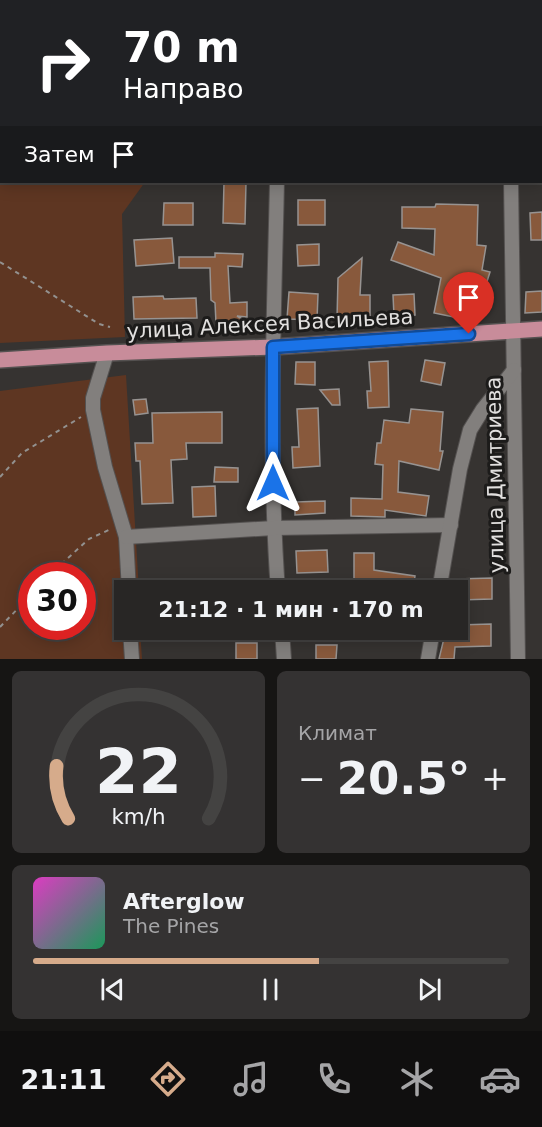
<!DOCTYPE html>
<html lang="ru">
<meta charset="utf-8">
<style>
:root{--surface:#282625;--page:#343232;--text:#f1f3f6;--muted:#a5a5a7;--line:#444342;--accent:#d6ab8b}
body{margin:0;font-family:"DejaVu Sans",sans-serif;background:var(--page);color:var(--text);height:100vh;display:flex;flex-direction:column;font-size:22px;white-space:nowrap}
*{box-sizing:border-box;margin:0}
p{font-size:20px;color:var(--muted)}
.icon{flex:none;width:33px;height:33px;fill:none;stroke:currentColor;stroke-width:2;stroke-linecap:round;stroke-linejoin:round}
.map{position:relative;height:659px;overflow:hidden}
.drawer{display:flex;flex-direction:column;gap:12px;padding:12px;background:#161514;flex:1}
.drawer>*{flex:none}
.guide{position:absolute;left:0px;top:0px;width:543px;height:183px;box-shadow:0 3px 15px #0003,0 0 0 2px var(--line);background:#202124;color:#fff;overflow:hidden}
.speed{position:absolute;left:18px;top:562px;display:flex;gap:12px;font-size:30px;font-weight:700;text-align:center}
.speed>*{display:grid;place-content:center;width:78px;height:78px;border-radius:50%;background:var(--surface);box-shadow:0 3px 15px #0003,0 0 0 2px var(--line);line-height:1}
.speed .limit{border:9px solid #d22;background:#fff;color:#111}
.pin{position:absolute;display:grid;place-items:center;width:51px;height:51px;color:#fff;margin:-62px -26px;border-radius:50% 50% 50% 0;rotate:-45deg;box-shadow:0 0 6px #0007}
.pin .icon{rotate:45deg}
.me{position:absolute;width:66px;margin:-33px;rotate:0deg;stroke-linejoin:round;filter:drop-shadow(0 0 4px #0008)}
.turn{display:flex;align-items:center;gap:21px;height:126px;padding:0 24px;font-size:27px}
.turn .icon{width:78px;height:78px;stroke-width:2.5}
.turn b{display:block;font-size:42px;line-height:51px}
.then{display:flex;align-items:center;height:57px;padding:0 24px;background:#0003;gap:12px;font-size:22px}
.big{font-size:45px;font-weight:600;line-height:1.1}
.drawer .widget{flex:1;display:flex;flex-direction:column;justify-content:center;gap:9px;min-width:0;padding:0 21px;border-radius:9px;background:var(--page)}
.drawer .dial{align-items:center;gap:0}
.dial svg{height:156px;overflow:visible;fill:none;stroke:var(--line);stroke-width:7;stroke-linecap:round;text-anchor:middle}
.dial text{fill:var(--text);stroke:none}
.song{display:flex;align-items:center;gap:18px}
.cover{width:72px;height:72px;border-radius:9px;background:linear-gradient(135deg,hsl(310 70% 55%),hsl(150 70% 35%))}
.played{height:6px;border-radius:3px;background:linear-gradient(90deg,var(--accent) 60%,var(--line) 60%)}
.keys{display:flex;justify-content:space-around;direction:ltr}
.heat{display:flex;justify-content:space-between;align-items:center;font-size:33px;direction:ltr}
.drawer .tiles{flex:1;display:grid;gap:12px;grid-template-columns:1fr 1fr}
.widget:last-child{grid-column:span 2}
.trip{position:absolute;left:114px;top:580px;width:354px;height:60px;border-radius:0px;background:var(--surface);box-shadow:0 3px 15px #0003,0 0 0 2px var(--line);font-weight:600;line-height:60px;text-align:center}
.dock{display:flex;height:96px;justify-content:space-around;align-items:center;background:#100f0f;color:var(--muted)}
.dock .icon{width:42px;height:42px}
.dock .selected{color:var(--accent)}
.dock b{font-size:27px;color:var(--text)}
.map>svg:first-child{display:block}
.green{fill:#5e3622;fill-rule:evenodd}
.building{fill:#88593c;stroke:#979391;stroke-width:1.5}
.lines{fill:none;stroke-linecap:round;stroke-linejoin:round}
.street-casing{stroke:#545150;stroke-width:16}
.primary-casing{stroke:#545150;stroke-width:18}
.path{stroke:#93918f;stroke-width:2;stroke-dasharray:4.5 4.5;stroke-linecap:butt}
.street{stroke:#827f7d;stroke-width:14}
.primary{stroke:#c88c9a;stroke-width:15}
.route-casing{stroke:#114b97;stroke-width:15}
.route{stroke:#1a73e8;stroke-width:10}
.labels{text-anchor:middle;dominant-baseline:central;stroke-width:6;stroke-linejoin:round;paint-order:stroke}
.street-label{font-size:21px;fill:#e2e0df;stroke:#1c1b1a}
</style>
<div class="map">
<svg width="542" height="659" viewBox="0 0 542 659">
<rect width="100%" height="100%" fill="#363331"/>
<!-- green -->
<g class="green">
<polygon points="0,0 330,0 2,2 2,182 145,182 122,214 125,337 0,343"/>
<path d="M126,375L139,591H124V630H140L142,659H0V391ZM32,576H82V627H32Z"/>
</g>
<!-- building -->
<g class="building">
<polygon points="224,182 246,182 245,224 223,223"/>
<rect x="298" y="200" width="27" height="25"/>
<polygon points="164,203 193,203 193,225 163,225"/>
<polygon points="436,204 478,205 477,245 486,246 482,270 490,272 484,291 470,287 464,319 434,313 441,278 391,260 398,242 434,255 435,229 402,228 402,207 435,207"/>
<polygon points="542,212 542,240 531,240 530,213"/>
<polygon points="172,238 174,263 136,266 134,240"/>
<polygon points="319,244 319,265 298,266 297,245"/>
<polygon points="215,253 243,254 242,267 228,266 230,303 247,302 247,317 237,316 247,322 216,323 215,303 211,300 210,268 179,268 179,257 215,257"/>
<polygon points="362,258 360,295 370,295 370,318 337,319 338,278"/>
<polygon points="542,291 542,312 525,313 526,292"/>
<polygon points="289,292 318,294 317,320 287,319"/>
<polygon points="414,294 415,315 394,316 393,295"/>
<polygon points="163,296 164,299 196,298 197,318 134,319 133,297"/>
<polygon points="425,360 445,363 441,385 421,381"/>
<polygon points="388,361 389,407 368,408 367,391 371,391 369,362"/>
<polygon points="296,362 315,362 315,385 295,384"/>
<polygon points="339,389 340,405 332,405 320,390"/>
<polygon points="146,399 148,413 135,415 133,400"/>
<polygon points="318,408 320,466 293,468 292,447 299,447 297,409"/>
<polygon points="411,409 443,412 440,451 443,451 439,470 399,461 398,492 429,496 426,516 385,510 385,517 351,516 351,498 382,499 383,465 375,464 377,443 381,443 384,420 409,423"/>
<polygon points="222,412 222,443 186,443 187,459 171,460 173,503 142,504 140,461 136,461 135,443 153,443 152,413"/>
<polygon points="215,467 238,468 238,482 214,482"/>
<polygon points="215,486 216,516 193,517 192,487"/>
<polygon points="325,501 325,513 295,515 295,502"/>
<polygon points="327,550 328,572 297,573 296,551"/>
<polygon points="354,553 374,553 374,570 415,576 413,591 354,591"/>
<polygon points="492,578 492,599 458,600 456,579"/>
<polygon points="491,624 491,646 455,647 454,659 439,659 446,630 458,630 458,625"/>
<rect x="236" y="643" width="21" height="16"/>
<polygon points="316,645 337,645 336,659 316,659"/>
</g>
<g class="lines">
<!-- street casing -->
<g class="street-casing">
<g id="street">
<polyline points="506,0 507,2"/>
<path d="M277,182C274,318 268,455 278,591"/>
<polyline points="511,182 518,659"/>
<polyline points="107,353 93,398 93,410 105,467 126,537 129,591"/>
<polyline points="126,537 274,528 451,525"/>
<polyline points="439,591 460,469 470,430 483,409 514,370"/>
<polyline points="130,630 132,659"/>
<polyline points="282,630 284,659"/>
<polyline points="428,659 433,630"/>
</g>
</g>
<!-- primary casing -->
<g class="primary-casing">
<polyline id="primary" points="0,360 107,353 273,347 542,329"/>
</g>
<!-- path -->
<g class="path">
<polyline points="289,2 290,0"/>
<polyline points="0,262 99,324 110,327"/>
<polyline points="0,477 22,453 81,417"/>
<polyline points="48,576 89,539 111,529"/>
<polyline points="0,627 32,594"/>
</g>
<!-- street -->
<use href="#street" class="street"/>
<!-- primary -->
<use href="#primary" class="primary"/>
</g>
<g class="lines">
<!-- route casing -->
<g class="route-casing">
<polyline id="route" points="273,483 273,347 469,334"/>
</g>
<!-- route -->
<use href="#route" class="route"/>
</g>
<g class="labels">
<!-- street labels -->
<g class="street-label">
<text transform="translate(270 324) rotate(-3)">улица Алексея Васильева</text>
<text transform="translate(495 475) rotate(-91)">улица Дмитриева</text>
</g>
</g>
</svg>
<div class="speed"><div class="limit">30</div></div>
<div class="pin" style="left:469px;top:334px;background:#d93025"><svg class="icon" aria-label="arrive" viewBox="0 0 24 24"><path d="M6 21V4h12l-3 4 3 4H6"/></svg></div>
<svg class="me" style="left:273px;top:483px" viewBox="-20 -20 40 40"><path d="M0-17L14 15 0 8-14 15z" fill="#1a73e8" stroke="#fff" stroke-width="4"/></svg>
<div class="trip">21:12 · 1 мин · 170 m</div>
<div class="guide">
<div class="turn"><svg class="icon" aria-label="right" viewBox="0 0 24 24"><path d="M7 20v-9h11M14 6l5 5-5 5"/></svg><div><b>70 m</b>Направо</div></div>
<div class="then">Затем<svg class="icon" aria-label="arrive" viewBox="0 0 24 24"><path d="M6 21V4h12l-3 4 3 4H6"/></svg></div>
</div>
</div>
<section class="drawer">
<div class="tiles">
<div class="widget dial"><svg viewBox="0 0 100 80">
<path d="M14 69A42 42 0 1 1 86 69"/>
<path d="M14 69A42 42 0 0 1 8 42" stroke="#d6ab8b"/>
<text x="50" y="56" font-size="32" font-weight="700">22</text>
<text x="50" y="72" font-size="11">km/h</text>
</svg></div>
<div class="widget"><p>Климат</p>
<div class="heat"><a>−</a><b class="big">20.5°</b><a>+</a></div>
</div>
<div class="widget">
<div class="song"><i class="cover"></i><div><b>Afterglow</b><p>The Pines</p></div></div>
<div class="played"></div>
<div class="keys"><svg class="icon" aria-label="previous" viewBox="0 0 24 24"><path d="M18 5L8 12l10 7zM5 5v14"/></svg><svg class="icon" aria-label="pause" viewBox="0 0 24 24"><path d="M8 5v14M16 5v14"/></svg><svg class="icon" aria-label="next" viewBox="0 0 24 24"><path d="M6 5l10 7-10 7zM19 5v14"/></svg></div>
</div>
</div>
</section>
<nav class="dock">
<b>21:11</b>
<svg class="icon selected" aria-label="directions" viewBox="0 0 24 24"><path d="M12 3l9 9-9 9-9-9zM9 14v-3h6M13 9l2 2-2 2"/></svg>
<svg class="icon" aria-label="music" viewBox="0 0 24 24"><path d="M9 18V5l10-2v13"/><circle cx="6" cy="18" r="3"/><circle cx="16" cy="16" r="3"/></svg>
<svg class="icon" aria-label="phone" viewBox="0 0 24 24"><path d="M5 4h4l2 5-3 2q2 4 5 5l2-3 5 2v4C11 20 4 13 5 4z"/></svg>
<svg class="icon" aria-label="climate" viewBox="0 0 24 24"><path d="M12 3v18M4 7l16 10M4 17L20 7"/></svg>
<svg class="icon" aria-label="car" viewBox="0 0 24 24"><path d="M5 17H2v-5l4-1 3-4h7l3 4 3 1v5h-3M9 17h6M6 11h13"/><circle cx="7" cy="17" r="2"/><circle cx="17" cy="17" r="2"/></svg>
</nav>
